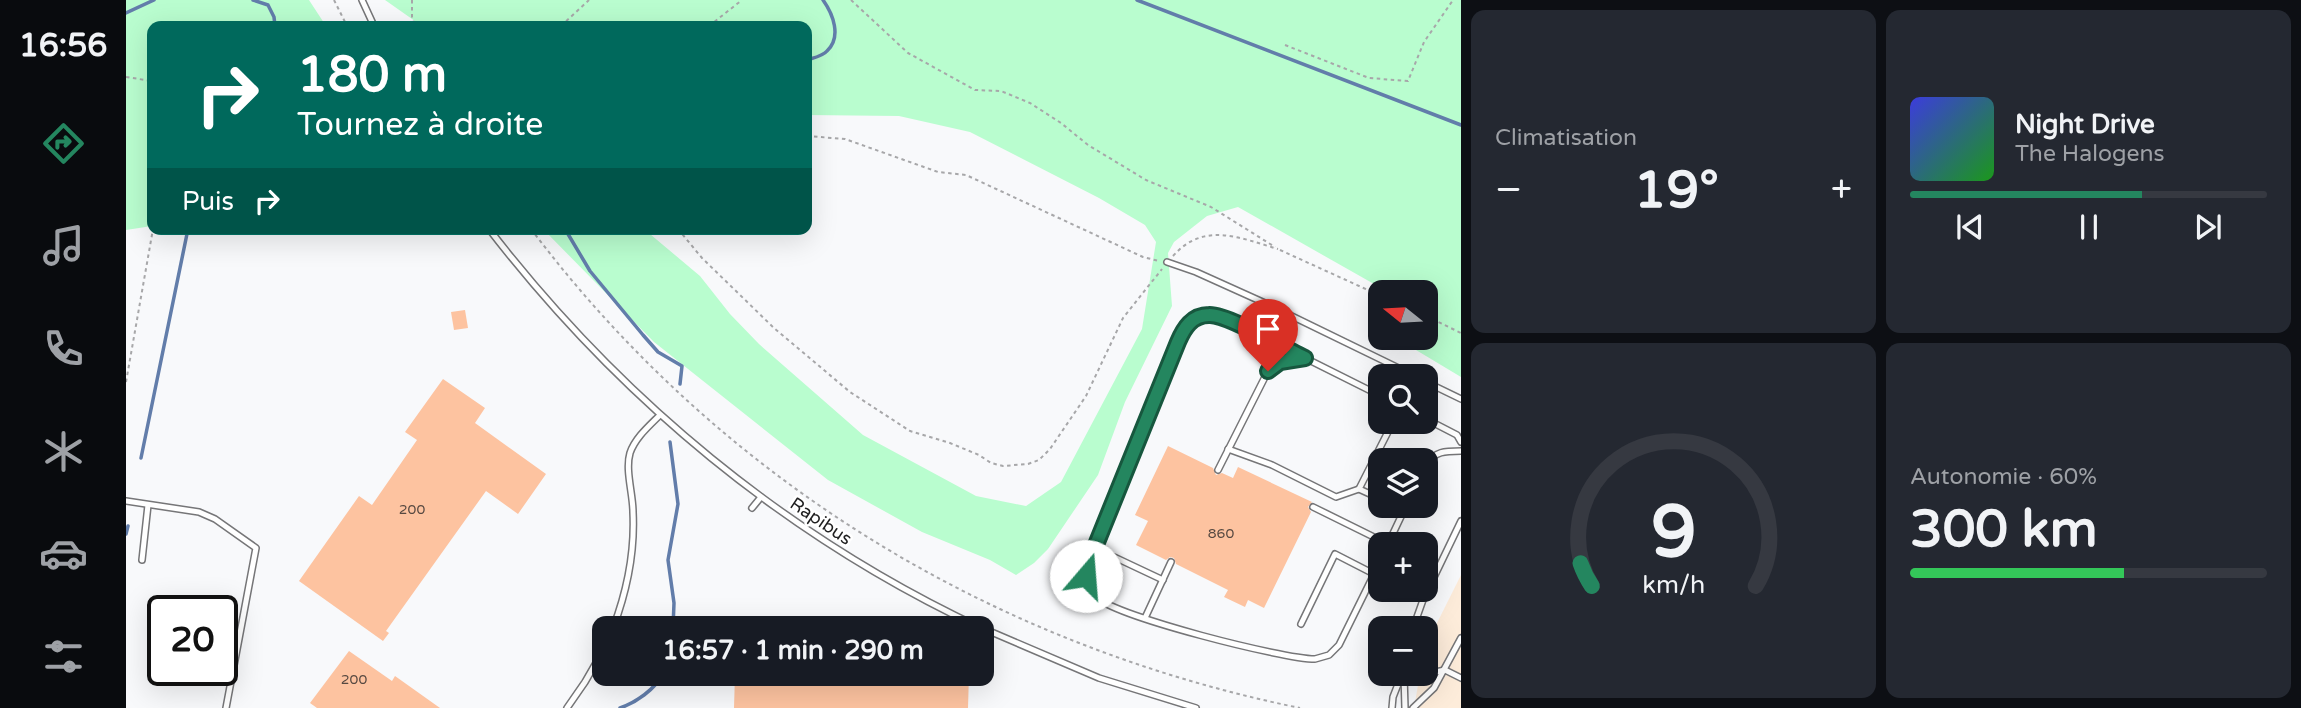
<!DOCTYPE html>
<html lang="fr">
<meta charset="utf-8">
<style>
:root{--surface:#171b24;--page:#242831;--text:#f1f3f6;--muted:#9ea1a6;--line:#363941;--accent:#24865f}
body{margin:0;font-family:"Varela Round",sans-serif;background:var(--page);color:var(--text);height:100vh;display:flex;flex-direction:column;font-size:26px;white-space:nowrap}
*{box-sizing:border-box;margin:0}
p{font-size:23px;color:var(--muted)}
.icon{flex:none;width:38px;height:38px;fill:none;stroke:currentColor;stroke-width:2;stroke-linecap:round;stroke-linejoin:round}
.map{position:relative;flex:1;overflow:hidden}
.panel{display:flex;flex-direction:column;gap:10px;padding:10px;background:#0d0f14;width:840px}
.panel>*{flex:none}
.top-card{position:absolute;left:21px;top:21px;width:665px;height:214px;border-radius:14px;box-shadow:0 7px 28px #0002;background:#00695c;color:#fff;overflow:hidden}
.needle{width:46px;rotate:288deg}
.controls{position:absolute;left:1242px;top:280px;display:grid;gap:14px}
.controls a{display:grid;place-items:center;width:70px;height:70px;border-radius:14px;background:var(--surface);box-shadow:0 7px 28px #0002;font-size:35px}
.speed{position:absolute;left:21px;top:595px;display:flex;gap:14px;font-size:35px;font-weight:700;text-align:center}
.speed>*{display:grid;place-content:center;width:91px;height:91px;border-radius:50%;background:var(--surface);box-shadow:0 7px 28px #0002;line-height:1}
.speed .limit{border:4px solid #111;border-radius:10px;background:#fff;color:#111}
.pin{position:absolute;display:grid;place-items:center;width:60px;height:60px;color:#fff;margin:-72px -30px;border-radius:50% 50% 50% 0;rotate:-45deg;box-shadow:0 0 7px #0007}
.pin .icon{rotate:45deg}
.me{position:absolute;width:77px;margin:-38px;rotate:18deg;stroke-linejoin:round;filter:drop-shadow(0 0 5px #0008)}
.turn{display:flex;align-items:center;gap:24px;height:147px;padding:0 35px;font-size:32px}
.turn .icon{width:91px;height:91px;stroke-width:2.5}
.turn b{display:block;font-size:49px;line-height:60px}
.then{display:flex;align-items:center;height:66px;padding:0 35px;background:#0003;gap:14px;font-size:26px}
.big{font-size:52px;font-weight:700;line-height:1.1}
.panel .card{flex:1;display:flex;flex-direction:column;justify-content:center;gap:10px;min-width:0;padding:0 24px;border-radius:14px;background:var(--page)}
.panel .dial{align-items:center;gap:0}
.dial svg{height:182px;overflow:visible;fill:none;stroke:var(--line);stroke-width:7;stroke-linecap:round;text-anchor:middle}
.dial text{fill:var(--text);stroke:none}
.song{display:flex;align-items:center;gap:21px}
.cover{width:84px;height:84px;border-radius:10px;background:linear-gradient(135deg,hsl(240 70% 55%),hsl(120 70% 35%))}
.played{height:7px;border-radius:4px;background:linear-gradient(90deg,var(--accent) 65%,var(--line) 65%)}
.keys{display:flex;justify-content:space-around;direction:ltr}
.heat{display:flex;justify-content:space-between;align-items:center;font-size:38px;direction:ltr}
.charge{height:10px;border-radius:5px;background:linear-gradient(90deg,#34c759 60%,var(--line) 0)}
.panel .tiles{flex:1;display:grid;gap:10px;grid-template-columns:repeat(2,1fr)}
.trip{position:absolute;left:466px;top:616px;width:402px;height:70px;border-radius:14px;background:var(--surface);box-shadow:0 7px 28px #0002;font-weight:700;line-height:70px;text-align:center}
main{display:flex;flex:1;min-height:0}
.dock{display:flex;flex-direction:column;width:126px;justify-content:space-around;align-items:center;background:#090b0e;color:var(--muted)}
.dock .icon{width:49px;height:49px}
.dock .selected{color:var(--accent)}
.dock b{font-size:32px;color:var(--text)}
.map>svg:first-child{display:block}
.commercial{fill:#fdecda}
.green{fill:#b9fdcf}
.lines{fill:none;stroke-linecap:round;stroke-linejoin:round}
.stream{stroke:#627daa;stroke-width:3.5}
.building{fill:#fdc3a0}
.service-casing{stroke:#767678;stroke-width:8}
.path{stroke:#a7a7a9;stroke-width:2;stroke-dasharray:3.5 3.5;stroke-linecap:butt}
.service{stroke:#fff;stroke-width:5}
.route-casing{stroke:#17573e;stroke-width:18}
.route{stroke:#24865f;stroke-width:12}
.labels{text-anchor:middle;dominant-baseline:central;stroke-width:5;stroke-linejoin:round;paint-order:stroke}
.number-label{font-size:14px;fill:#574941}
.street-label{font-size:18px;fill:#202021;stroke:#fff}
</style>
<main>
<nav class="dock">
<b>16:56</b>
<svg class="icon selected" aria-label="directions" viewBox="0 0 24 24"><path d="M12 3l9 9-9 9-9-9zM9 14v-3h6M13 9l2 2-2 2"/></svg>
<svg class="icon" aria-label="music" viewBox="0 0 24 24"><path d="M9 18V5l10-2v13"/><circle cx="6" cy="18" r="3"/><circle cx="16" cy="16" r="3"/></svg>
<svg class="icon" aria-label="phone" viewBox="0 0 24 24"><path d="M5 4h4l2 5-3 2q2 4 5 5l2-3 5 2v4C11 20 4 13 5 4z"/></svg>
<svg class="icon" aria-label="climate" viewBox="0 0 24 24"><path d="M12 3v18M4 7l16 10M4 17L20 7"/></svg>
<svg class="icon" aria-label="car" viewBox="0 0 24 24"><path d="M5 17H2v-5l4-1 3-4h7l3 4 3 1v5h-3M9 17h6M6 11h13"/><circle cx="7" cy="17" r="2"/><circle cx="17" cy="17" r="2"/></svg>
<svg class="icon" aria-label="filters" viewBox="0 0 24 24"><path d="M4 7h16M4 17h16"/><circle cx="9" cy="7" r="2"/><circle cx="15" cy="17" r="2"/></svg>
</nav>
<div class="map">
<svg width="1335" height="708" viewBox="0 0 1335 708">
<rect width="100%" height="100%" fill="#f8f9fb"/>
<!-- commercial -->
<polygon class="commercial" points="1335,575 1335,708 1288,708 1294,674 1300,674 1300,645"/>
<!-- green -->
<g class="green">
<polygon points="0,0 183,0 200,26 26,26 26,226 0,230"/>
<polygon points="259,0 1335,0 1335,377 1270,338 1300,338 1300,292 1255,292 1255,321 1251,314 1248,284 1112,207 1081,216 1048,242 1042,253 1046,306 999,402 972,475 922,549 908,563 890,575 864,560 796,532 702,480 528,342 417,229 518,229 574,276 604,314 633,344 737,435 850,496 900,506 935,482 1016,329 1030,242 1019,225 973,198 844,132 773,116 681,115 681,26 296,26"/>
</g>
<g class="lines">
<!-- stream -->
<g class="stream">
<polyline points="127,0 142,5 148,17 149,26"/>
<polyline points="1011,0 1335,125"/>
<polyline points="0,13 28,0"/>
<path d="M681,60C687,58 697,56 701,51C716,37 707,14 697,0"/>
<polyline points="439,229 464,271 517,335 532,352 556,366 554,384"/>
<polyline points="544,442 552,504 542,560 548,603 547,628"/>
<polyline points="15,458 62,229"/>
<polyline points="0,534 2,526"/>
<path d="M494,708C509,703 530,689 536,674"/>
</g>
</g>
<!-- building -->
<g class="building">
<polygon points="339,310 342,328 328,330 325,312"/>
<polygon points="317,379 359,408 349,423 420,474 392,514 360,491 260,631 263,633 257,641 173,581 233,496 246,505 291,440 279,432"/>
<polygon points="1042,446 1087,468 1090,475 1096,473 1107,478 1112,467 1186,502 1182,507 1185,512 1138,608 1122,600 1119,607 1098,597 1102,590 1050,564 1048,558 1044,557 1040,560 1010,545 1022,521 1009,515"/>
<polygon points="223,651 266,681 269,676 314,708 191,708 184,703"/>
<polygon points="609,674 843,674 842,708 608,708"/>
</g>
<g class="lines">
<!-- service casing -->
<g class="service-casing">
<g id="service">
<polyline points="236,0 248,26"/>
<path d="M363,229C494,399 661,537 855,628"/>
<polyline points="1041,262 1070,272 1141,304 1289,376"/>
<polyline points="1300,382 1335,399"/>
<path d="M1255,396L1095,316C1072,312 1060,322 1052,342L961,567C960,578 961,588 970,597C991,617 1157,659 1189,659L1203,655L1213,645L1255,560"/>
<polyline points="1300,419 1331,435 1335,442"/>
<polyline points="1102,449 1146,465 1210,497 1233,489"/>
<path d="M1300,465C1309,451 1319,451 1335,451"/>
<polyline points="1092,470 1142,371 1154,362 1178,358"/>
<polyline points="1255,499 1233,489 1267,422"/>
<polyline points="0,501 73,512 89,519 130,548 100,708"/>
<polyline points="1187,507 1262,544"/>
<polyline points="626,508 635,497"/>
<polyline points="1262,544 1280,506"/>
<polyline points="969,548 1037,580"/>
<polyline points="16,560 22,505"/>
<polyline points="1019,618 1045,562"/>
<polyline points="1175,624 1209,554 1248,574"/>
<path d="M487,628C501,591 509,552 507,512C507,494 499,470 504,453C509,438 523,426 534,415"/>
<polyline points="856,628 973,678 1070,708"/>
<polyline points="1287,628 1297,600 1335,521"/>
<polyline points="1278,674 1279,708"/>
<polyline points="1300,674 1319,670 1335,678"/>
<polyline points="441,708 459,682 478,649"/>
<polyline points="1266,708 1267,697 1276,674"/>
<polyline points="1287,708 1308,688 1335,638"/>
</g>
</g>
<!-- path -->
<g class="path">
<polyline points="208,0 221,26"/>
<polyline points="286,0 286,17 289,26"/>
<polyline points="725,0 782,53 849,90 875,91 904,103 935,123 962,145 1020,180 1085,207 1149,247"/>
<polyline points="435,26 463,0"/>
<polyline points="583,26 616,0"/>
<polyline points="1159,45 1243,78 1282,81 1298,42 1327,0"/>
<polyline points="0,77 26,81"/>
<polyline points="681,136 719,139 812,172 840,175 1017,257 1033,261"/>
<path d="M405,229C595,481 866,645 1174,708"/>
<polyline points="552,229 576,258 649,329 724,392 784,431 824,443 853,455 865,463 877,466 902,464 913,460 924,449 960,396 997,318 1036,269"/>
<polyline points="1154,250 1255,296"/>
<path d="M1047,256C1078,221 1114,238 1152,249"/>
<polyline points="1300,316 1335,333"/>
<polyline points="0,382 27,229"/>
</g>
<!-- service -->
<use href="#service" class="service"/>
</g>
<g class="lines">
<!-- route casing -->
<g class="route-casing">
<path id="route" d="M960,576L961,567L1052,342C1058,328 1066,315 1083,315C1102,314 1159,349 1179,358L1154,362L1142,371"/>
</g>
<!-- route -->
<use href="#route" class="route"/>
</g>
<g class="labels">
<!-- number labels -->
<g class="number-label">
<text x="286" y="509">200</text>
<text x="1095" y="533">860</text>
<text x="228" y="679">200</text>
</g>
<!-- street labels -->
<g class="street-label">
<text transform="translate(695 521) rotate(34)">Rapibus</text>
</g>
</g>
</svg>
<div class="controls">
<a><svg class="needle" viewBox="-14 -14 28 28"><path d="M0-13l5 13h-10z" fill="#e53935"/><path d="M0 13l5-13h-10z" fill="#9ea1a6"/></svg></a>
<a><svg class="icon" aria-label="search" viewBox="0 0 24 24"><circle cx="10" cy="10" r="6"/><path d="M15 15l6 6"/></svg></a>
<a><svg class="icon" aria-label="layers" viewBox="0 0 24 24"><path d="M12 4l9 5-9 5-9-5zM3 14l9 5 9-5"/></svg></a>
<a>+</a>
<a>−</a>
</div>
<div class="speed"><div class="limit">20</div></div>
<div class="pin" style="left:1142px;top:371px;background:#d93025"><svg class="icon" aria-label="arrive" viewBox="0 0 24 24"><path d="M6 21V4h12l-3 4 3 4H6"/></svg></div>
<svg class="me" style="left:960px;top:576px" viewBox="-20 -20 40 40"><circle r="19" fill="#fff"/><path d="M0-13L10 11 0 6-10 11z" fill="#24865f"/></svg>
<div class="trip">16:57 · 1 min · 290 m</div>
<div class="top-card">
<div class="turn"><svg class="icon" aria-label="right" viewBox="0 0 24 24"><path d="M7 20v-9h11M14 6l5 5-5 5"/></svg><div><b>180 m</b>Tournez à droite</div></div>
<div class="then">Puis<svg class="icon" aria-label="right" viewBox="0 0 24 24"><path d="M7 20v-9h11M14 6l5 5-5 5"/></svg></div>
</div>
</div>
<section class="panel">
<div class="tiles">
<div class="card"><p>Climatisation</p>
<div class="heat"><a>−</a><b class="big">19°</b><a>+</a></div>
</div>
<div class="card">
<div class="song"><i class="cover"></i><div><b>Night Drive</b><p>The Halogens</p></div></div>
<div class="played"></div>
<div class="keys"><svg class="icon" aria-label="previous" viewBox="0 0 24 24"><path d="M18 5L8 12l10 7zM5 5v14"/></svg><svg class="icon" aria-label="pause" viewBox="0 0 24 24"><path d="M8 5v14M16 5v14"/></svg><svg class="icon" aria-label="next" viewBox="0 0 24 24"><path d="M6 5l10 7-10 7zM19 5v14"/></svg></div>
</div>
<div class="card dial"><svg viewBox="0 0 100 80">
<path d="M14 69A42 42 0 1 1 86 69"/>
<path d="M14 69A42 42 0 0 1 9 59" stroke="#24865f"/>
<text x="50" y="56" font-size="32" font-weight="700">9</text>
<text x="50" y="72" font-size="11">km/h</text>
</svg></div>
<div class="card"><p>Autonomie · 60%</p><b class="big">300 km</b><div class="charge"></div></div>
</div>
</section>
</main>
